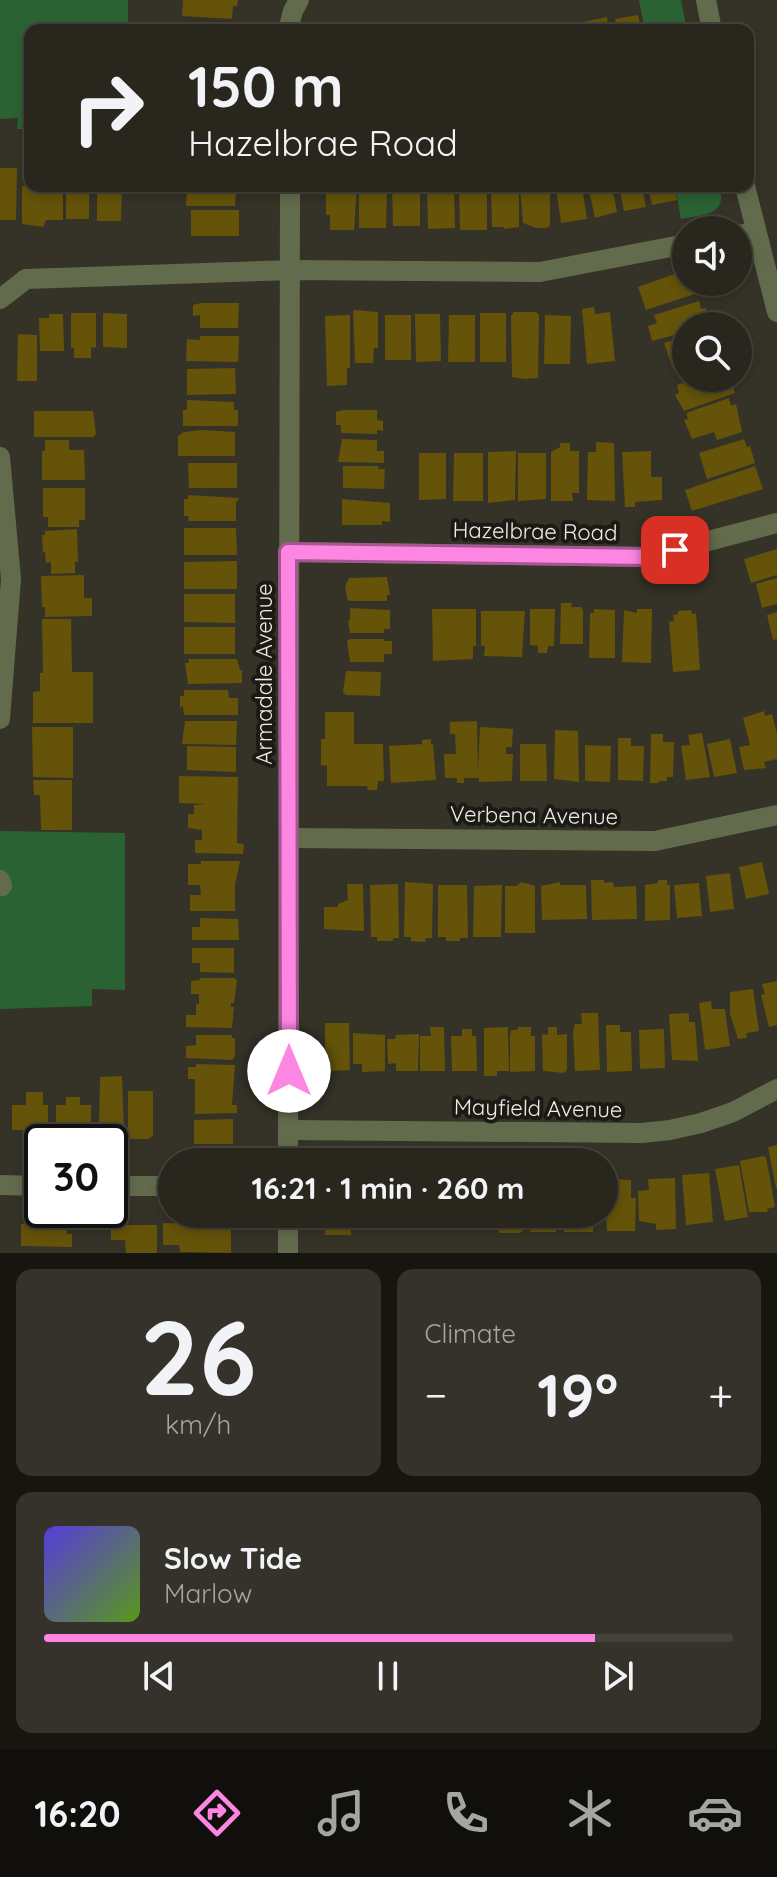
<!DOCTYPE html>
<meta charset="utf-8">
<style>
:root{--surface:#28261d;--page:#34322a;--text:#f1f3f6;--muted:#a5a5a4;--line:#44433b;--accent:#fd86e2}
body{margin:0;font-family:Quicksand,sans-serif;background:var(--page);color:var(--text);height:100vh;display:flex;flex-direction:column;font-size:30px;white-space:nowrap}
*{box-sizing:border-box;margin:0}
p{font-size:26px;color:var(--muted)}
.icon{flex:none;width:44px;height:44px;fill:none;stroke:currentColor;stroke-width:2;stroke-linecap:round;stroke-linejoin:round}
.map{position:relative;height:1253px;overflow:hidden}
.drawer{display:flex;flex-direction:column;gap:16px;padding:16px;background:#161510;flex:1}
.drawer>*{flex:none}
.guide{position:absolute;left:24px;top:24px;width:730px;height:168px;border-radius:16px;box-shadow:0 4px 12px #0003,0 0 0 2px var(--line);background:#28261d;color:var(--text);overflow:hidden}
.controls{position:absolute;left:672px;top:216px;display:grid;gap:16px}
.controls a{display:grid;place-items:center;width:80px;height:80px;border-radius:50%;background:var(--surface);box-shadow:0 4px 12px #0003,0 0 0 2px var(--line);font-size:40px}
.speed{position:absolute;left:24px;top:1124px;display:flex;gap:16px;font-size:40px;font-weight:700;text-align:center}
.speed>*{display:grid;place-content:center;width:104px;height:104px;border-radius:50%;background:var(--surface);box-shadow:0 4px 12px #0003,0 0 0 2px var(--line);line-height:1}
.speed .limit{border:4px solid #111;border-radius:12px;background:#fff;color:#111}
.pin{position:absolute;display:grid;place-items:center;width:68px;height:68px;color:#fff;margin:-34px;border-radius:16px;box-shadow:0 4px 12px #0006}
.me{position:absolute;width:88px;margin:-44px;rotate:0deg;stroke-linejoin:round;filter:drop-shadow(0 0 6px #0008)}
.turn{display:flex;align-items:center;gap:28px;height:168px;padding:0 32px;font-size:36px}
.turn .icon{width:104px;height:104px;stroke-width:2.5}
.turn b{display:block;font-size:56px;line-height:68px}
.big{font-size:60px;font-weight:800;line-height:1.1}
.drawer .card{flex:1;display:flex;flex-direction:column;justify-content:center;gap:12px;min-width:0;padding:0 28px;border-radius:16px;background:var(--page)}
.drawer .dial{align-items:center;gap:0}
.dial b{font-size:104px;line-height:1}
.song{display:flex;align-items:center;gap:24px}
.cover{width:96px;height:96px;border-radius:12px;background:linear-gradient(135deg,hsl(250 70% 55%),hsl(90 70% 35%))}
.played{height:8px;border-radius:4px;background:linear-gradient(90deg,var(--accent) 80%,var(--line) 80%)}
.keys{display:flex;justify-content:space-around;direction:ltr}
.heat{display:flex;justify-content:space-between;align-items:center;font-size:44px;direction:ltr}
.drawer .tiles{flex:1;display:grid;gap:16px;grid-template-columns:1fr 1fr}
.card:last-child{grid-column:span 2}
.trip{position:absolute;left:158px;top:1148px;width:460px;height:80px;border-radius:40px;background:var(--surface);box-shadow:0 4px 12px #0003,0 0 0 2px var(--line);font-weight:800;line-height:80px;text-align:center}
.dock{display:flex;height:128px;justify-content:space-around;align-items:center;background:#100f0c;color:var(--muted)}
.dock .icon{width:56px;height:56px}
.dock .current{color:var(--accent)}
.dock b{font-size:36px;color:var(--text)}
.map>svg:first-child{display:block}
.green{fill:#2b6234}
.building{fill:#645309}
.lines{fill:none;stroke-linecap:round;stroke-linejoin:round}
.minor{stroke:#626c4c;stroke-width:20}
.tertiary{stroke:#626c4c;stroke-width:20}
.route-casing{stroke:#a45793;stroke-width:20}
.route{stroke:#fd86e2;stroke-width:14}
.labels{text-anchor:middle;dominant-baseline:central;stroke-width:8;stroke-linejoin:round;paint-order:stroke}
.street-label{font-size:22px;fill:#eeece5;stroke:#1b1a15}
</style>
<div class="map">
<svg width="777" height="1253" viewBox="0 0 777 1253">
<rect width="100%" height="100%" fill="#353227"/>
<!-- green -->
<g class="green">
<polygon points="0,0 128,0 128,30 30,30 30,129 17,129 18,118 0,119"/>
<polygon points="639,0 681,0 687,30 645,30"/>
<path d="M675,186H720C727,216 704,214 681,219Z"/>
<polygon points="0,831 125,833 125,990 92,989 92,1006 0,1009"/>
</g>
<!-- building -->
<g class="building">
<polygon points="183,0 238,0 237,6 233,6 232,19 182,16"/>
<polygon points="638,15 641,30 617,30 615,19"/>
<polygon points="607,17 609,30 585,30 583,22"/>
<polygon points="578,22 580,30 558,30 557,27"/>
<polygon points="185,24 235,25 235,30 185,30"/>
<polygon points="0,168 17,168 16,220 0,220"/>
<polygon points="22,186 63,186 63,220 46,220 43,227 22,224"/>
<polygon points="75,186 87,186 89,189 89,219 66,219 66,188 75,188"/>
<polygon points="97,186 122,186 121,221 97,221"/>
<polygon points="194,186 227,186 227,190 236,190 235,206 186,206 187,188"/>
<polygon points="326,186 357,186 354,230 330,230 330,215 326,215"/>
<polygon points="359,186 387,186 386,228 359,228"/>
<polygon points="392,186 420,186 420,226 393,226"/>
<polygon points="427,186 454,186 455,228 428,229"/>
<polygon points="459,186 487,186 487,230 460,230"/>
<polygon points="491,186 519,186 519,227 505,229 503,227 492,227"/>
<polygon points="520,186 550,186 550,226 546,228 536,228 523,223"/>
<polygon points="582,186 587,219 561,223 556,187"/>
<polygon points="588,186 612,186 617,212 595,218"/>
<polygon points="619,186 642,186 646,207 624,211"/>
<polygon points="648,186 674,186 677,200 652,205"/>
<rect x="191" y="210" width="48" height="26"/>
<polygon points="686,270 686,282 697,282 701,292 646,310 638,287"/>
<polygon points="699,301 701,309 706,308 711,325 686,326 686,332 652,341 648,326 657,323 654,315"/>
<polygon points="201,303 239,303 238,328 200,328 200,315 193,316 193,305"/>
<polygon points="594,307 595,314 610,312 615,361 587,364 582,309"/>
<polygon points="353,310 378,312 378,348 374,348 373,363 355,363"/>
<polygon points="514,312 536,312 539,315 538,378 525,379 512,377 511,316"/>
<polygon points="71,313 96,313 96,347 91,348 91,358 74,358 74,348 71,348"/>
<polygon points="103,313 127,314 127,348 103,347"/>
<rect x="480" y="313" width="26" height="49"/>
<polygon points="49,314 63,314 64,351 40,351 39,318 49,318"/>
<polygon points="415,314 440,314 441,361 416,362"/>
<polygon points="350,315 350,368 347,368 347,385 327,386 325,316"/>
<rect x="385" y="315" width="26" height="45"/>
<polygon points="449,315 475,315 475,362 448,362"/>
<polygon points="545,315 571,316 570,364 544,364"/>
<polygon points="18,334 37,335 37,381 17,381"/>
<polygon points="200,336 239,336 238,362 186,361 187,339 200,340"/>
<polygon points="686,336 686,365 673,369 664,343"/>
<polygon points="235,368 236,394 187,395 187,369"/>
<polygon points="697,378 730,378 735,393 684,411 675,395 679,393 677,385"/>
<polygon points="729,398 731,406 736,404 742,432 717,440 714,432 692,439 684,420 688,419 686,413"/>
<polygon points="187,400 234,402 234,410 238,410 238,426 183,426 183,410 187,410"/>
<polygon points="343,410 377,410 377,420 383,421 383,431 377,430 377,434 341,433 341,425 336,425 336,412"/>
<polygon points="34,411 93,411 96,434 93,437 34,437"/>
<polygon points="202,430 235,432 235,456 178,456 178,436 184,432"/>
<polygon points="342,439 377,440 377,451 384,451 384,463 338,462"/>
<polygon points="744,439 747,447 750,446 755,463 707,479 699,453"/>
<polygon points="45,440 69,440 69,450 84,450 85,480 42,480 42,451 45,451"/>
<polygon points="596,442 614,443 615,501 587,500 588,452 596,452"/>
<polygon points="560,443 570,443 570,451 579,451 579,493 572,493 573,501 551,501 551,452 560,447"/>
<polygon points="516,451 515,500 488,503 488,452"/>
<polygon points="651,451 651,477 662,477 662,500 635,502 635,507 625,507 622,452"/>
<polygon points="419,453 446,453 446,499 419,500"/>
<polygon points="454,453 483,453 483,501 453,501"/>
<polygon points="518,453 546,453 546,499 518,501"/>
<polygon points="188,463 237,463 237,488 189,488"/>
<polygon points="343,466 378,466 378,469 385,469 384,489 343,488"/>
<polygon points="755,466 763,489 692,511 685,490"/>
<polygon points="43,488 85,488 85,520 79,520 79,527 48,527 48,517 43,517"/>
<polygon points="188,495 239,498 236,503 236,521 188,521 189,516 184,516 184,499 188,499"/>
<polygon points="342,499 390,503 390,522 382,521 382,525 342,525"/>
<polygon points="184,528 236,528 237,555 184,555"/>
<polygon points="77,529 78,562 75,562 75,573 51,574 51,562 46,563 45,552 43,552 42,535 45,535 45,531"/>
<polygon points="777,549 777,575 751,583 744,559"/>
<polygon points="237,561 237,589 184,589 184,562"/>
<polygon points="84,575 84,598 92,598 92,616 45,617 45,607 42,607 41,576"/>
<polygon points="387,577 390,595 387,595 387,601 349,601 347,598 345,586 349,578"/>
<polygon points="777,578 777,604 762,608 756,584"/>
<polygon points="184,594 235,594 235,623 184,622"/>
<polygon points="561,603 572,603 571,607 581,607 583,610 583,644 560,644"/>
<polygon points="350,608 390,610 390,629 384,629 384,633 350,633 348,621 350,620"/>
<polygon points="432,609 476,609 476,646 473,646 473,659 433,661"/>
<polygon points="530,609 555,609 554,646 548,646 547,653 538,653 538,646 530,645"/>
<polygon points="594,609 615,610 615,658 589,658 590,613 594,613"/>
<polygon points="637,609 652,609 651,663 622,662 624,610 637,613"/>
<polygon points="691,610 692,614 696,613 700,670 673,672 669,622 674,621 673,615 678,614 678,611"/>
<polygon points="481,611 525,611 522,657 484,656 485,646 481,646"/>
<polygon points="777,612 777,639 773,640 767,615"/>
<polygon points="42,619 71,619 72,672 93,672 93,723 33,723 33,692 40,691 40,673 43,673"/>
<rect x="184" y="627" width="51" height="27"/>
<polygon points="350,639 384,639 384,641 392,641 392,654 384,654 384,662 350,662 347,641"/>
<polygon points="188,659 237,659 240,670 242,670 242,683 188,684 185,663 189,663"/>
<polygon points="346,671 381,672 380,696 346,695 343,692"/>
<polygon points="184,690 228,690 229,698 238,698 238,715 184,715 183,706 180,707 180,696 184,696"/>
<polygon points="764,711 765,716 772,714 777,734 777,759 764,762 766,768 744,770 739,747 750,745 743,718"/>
<polygon points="325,712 354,712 354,744 383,744 384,781 378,781 377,790 368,790 367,786 327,786 327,766 321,765 321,739 325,739"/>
<polygon points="185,721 237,721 236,745 182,744"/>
<polygon points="477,721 478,770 480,727 513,729 512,747 506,747 506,754 513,754 512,781 479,782 479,778 464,778 464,783 457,783 457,778 445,778 444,754 456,754 455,734 450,734 450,722"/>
<polygon points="32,727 73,727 73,778 33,777"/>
<polygon points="555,730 578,731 579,782 554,779"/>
<polygon points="702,733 710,777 686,780 681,746 690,745 688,735"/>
<polygon points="651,734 663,734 663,742 674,742 673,777 667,777 667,781 659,781 659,783 650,783"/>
<polygon points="618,738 631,738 631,746 644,746 643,781 618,780"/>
<polygon points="431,739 431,744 433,744 436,780 391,783 389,746 422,744 422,740"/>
<polygon points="730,739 737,773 714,777 707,744"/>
<polygon points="520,744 546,744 547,781 520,781"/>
<polygon points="585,745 611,746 610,782 585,781"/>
<polygon points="187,746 236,747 236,772 187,770"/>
<polygon points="179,776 238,777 237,843 244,844 243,854 195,853 195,840 202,840 202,830 188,828 188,814 194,814 194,805 207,804 179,803"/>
<polygon points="33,780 72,780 72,830 41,830 40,795 34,795"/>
<polygon points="201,861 240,861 235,885 235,911 190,911 190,895 201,895 200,885 188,885 188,864 201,864"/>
<polygon points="762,862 769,894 746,899 739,867"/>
<polygon points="730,873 734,909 710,912 706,876"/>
<polygon points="591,880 604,880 604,883 613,882 614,887 636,886 637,919 592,920"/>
<polygon points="658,880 667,880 667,885 670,885 670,920 645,921 645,885 658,883"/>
<polygon points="405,882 433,884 432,938 426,938 425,942 411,941 411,937 404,937"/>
<polygon points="521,882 535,886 535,933 505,933 505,886 517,886"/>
<polygon points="560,882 560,885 586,885 587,919 542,920 541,886"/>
<polygon points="699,883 702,916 677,918 674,885"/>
<polygon points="347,884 363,884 364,931 324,929 324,907 338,907 338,904 348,900"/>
<polygon points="398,884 399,938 393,938 393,941 377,941 377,937 371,937 370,885"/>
<polygon points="438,885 467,885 468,938 460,938 460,941 446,941 446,937 438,937"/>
<polygon points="502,885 501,937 473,937 474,886"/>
<polygon points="200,918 238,919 239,940 192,940 192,927 200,927"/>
<polygon points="192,948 234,948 234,973 200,972 200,963 192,963"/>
<polygon points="200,978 234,978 237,980 234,1003 231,1003 231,1007 234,1007 232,1028 186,1027 186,1015 196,1015 196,1004 199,1004 199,994 191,994 191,981 200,980"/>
<polygon points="777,981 777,1025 769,1027 761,995 765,994 762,984"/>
<polygon points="753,989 759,1031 746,1033 747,1038 738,1039 730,1014 730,992"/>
<polygon points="711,1001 712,1009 725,1009 730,1046 705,1050 699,1003"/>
<polygon points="581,1013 598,1013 600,1070 575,1071 573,1032 575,1024 582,1024"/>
<polygon points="689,1013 689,1022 695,1022 698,1061 672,1060 669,1014"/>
<polygon points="325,1023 349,1023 350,1070 325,1071"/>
<polygon points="606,1025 620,1025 620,1032 631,1032 632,1071 607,1072"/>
<polygon points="430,1027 444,1027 445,1071 420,1071 420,1036 431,1036"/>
<polygon points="508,1027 509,1071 497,1071 497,1076 484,1076 484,1028"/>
<polygon points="518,1027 531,1027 531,1036 535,1036 535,1071 510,1072 510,1036 511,1030 518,1030"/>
<polygon points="548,1027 557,1027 557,1035 567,1034 567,1070 564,1073 543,1071 542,1034 548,1035"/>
<polygon points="462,1029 472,1029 472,1036 476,1036 477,1071 452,1071 451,1036 462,1036"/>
<polygon points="664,1029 665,1068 640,1069 639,1030"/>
<polygon points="353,1033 385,1035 385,1071 362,1072 362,1064 353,1064"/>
<polygon points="419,1034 418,1071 396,1071 396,1063 388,1064 387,1039 395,1039 396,1035"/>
<polygon points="196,1035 232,1035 232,1038 235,1038 235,1056 232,1060 186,1058 186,1046 196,1045"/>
<polygon points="196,1064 235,1065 232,1105 237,1105 237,1113 195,1114 195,1079 188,1079 188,1067 196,1067"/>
<polygon points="122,1076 124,1132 99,1132 100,1077"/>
<polygon points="128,1091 153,1091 153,1136 148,1139 128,1139"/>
<polygon points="26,1092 43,1092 43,1105 48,1105 48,1130 12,1130 12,1105 26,1105"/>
<polygon points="66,1097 80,1097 80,1105 91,1105 91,1130 56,1130 56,1105 66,1105"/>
<polygon points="233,1119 233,1144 194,1144 194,1120"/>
<polygon points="777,1145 777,1188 776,1188 768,1147"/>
<polygon points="763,1156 766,1157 775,1207 767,1209 768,1212 749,1212 740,1161"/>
<polygon points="739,1165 748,1217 725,1221 715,1169"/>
<polygon points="709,1173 713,1222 686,1225 682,1175"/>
<polygon points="675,1178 676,1229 656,1230 656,1224 639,1221 638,1191 649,1190 648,1179"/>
<polygon points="613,1179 631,1180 631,1198 636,1198 635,1231 607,1231 604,1183 610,1184"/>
<rect x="325" y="1214" width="26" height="21"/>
<rect x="359" y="1214" width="12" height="8"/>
<rect x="390" y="1214" width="10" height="8"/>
<rect x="442" y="1214" width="25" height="13"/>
<polygon points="472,1214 525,1214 525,1229 520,1233 499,1233 499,1219 494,1218 494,1228 475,1228 475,1218 472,1218"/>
<rect x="530" y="1214" width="26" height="18"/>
<rect x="564" y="1214" width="29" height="18"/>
<polygon points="111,1221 126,1221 126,1225 157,1225 157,1253 126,1253 125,1240 111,1240"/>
<polygon points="67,1223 67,1234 72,1234 72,1247 21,1246 21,1224"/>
<polygon points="163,1223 231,1224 231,1253 180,1252 179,1245 163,1245"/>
</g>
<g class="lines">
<!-- minor -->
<g class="minor">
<polyline points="288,30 293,11 299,0"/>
<polyline points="738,235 755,232"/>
<polyline points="0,299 26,279 292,270 540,272 686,244"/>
<polyline points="0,457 11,579 0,719"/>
<polyline points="288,552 647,557 777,523"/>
<polyline points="289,838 655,841 777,815"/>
<polyline points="0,880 2,886"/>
<polyline points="289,1130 642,1133 670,1130 701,1123 733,1112 777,1089"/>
<polyline points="288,1162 290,186"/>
<polyline points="0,1185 42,1186"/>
<polyline points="110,1186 172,1186"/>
<polyline points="288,1214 288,1253"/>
</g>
<!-- tertiary -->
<g class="tertiary">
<polyline points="706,0 712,30"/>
<polyline points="745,186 777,312"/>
</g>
</g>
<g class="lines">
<!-- route casing -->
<g class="route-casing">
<polyline id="route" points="289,1071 288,552 647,557 675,550"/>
</g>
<!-- route -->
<use href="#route" class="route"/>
</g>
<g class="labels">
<!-- street labels -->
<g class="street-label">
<text transform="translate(535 531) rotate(1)">Hazelbrae Road</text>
<text transform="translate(264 674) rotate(-90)">Armadale Avenue</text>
<text transform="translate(534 815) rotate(1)">Verbena Avenue</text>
<text transform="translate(538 1108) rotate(1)">Mayfield Avenue</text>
</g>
</g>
</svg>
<div class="controls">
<a><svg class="icon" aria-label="sound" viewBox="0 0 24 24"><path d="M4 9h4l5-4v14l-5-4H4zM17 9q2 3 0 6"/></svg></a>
<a><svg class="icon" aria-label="search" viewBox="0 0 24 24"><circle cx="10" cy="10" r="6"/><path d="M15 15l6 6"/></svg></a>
</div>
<div class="speed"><div class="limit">30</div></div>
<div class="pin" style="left:675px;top:550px;background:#d93025"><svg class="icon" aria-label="arrive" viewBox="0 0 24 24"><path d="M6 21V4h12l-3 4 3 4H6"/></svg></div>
<svg class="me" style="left:289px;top:1071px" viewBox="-20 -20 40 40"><circle r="19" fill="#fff"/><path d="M0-13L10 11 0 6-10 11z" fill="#fd86e2"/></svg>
<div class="trip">16:21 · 1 min · 260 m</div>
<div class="guide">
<div class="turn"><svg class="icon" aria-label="right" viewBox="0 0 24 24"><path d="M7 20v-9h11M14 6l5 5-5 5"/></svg><div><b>150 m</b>Hazelbrae Road</div></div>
</div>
</div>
<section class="drawer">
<div class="tiles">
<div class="card dial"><b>26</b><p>km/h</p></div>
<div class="card"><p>Climate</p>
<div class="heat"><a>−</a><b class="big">19°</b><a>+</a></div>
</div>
<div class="card">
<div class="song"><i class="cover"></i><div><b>Slow Tide</b><p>Marlow</p></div></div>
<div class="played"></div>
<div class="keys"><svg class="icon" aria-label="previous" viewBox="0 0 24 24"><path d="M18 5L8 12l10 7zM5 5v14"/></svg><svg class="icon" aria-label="pause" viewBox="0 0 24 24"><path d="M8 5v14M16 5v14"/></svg><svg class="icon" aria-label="next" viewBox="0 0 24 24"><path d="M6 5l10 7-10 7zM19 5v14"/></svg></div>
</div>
</div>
</section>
<nav class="dock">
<b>16:20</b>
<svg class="icon current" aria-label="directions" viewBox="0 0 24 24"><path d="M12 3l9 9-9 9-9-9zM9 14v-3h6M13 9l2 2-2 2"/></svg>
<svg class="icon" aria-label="music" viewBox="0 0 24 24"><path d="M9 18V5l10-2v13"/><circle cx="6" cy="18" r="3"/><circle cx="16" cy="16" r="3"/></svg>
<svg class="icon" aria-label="phone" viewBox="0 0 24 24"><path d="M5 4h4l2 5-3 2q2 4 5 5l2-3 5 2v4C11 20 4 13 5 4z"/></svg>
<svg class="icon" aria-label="climate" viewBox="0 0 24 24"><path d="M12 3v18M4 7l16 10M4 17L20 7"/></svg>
<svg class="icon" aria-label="car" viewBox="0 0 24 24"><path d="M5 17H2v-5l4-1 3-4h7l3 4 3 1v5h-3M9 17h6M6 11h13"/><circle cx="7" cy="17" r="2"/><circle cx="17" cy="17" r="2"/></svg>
</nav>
